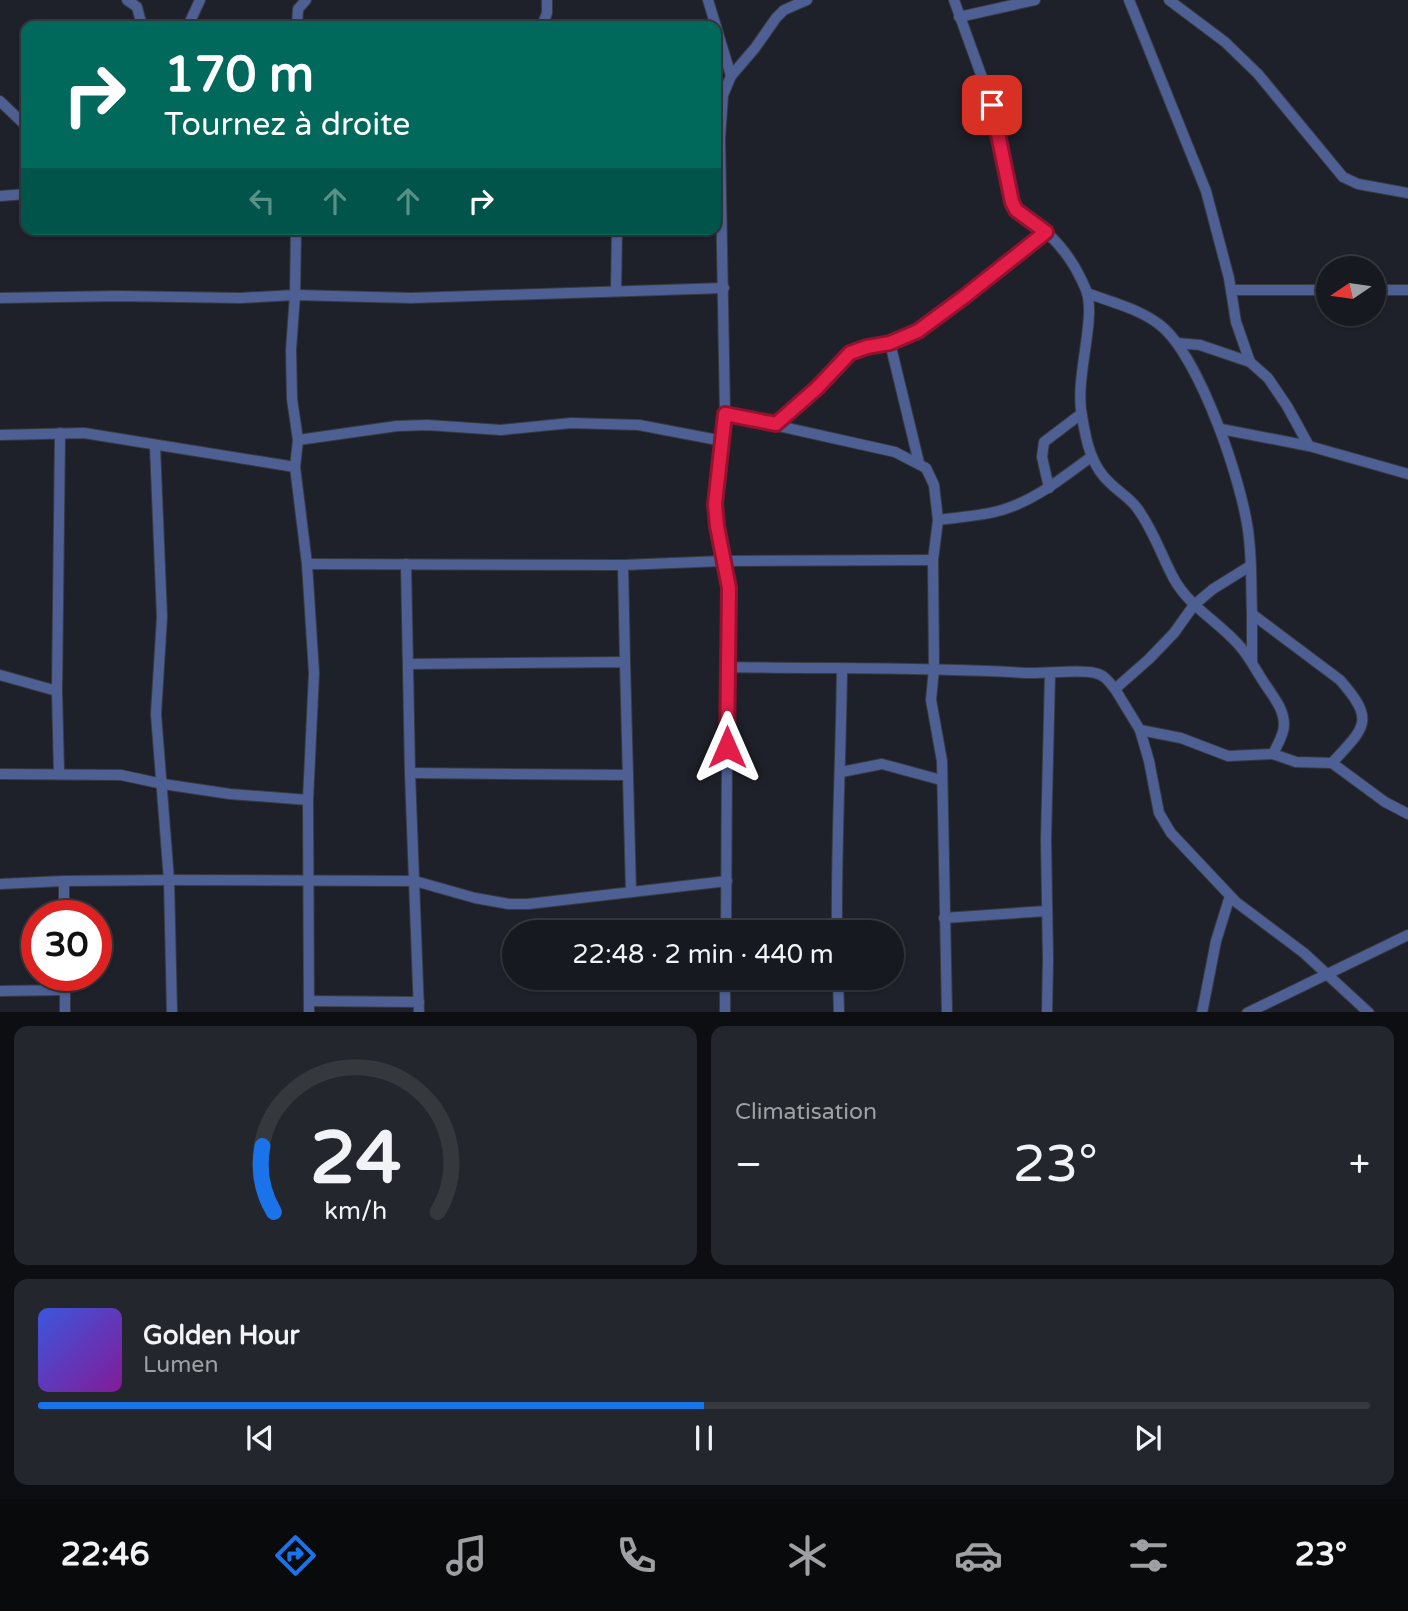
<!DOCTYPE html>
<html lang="fr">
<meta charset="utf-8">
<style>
:root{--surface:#16191f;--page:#23262c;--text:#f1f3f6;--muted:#9ea0a4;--line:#35383d;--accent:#1a73e8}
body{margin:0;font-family:"Varela Round",sans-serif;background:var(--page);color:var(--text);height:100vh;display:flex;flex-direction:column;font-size:26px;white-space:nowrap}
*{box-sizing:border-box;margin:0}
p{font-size:23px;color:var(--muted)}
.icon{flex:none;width:38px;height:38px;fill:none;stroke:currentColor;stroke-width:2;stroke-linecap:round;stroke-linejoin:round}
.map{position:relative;height:1012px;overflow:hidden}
.details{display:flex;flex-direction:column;gap:14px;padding:14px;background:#0c0e11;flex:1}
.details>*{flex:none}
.top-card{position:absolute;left:21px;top:21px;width:700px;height:214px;border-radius:14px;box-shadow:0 2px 5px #0004,0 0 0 2px var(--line);background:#00695c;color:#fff;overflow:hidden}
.needle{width:46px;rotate:257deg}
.fabs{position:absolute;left:1316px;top:256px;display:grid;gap:14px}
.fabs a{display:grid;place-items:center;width:70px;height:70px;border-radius:50%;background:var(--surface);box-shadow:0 2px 5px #0004,0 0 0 2px var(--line);font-size:35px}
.speed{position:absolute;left:21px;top:900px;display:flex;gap:14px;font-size:35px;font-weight:700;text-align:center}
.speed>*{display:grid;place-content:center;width:91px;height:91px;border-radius:50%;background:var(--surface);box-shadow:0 2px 5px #0004,0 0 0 2px var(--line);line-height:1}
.speed .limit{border:10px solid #d22;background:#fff;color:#111}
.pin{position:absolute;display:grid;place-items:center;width:60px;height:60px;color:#fff;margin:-30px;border-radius:14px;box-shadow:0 4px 10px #0006}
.me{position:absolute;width:77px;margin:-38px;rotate:0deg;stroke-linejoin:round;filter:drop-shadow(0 0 5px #0008)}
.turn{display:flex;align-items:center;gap:24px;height:147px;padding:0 28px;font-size:32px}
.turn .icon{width:91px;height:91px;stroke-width:2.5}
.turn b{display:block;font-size:49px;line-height:60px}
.lanes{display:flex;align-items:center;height:66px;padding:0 28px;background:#0003;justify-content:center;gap:35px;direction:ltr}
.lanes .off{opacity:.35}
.big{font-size:52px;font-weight:600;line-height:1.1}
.details .widget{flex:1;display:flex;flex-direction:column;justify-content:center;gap:10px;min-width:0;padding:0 24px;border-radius:14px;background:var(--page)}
.details .dial{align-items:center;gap:0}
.dial svg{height:182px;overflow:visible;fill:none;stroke:var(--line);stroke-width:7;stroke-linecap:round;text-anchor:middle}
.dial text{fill:var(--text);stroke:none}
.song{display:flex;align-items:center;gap:21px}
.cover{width:84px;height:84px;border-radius:10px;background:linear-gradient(135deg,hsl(230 70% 55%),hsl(290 70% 35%))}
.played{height:7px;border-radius:4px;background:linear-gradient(90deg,var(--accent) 50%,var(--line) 50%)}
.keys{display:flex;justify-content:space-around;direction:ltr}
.heat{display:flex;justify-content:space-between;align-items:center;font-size:38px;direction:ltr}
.details .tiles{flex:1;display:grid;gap:14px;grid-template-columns:1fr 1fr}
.widget:last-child{grid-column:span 2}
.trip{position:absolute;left:502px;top:920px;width:402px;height:70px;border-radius:35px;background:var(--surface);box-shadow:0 2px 5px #0004,0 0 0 2px var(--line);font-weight:600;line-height:70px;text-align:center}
.tab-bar{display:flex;height:112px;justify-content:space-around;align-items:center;background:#090a0c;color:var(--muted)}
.tab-bar .icon{width:49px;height:49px}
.tab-bar .on{color:var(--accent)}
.tab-bar b{font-size:32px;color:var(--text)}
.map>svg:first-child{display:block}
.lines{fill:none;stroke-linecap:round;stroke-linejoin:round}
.street-casing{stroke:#383b43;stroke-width:12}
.street{stroke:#4e6093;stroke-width:10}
.route-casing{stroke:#92132f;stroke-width:18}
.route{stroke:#e11d48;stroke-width:12}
</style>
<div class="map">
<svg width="1408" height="1013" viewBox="0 0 1408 1013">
<rect width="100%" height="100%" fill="#1e2129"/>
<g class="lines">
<!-- street casing -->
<g class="street-casing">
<g id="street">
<polyline points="127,0 137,7 142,26"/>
<polyline points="708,0 731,76"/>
<path d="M954,0L992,105L1012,202C1020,217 1035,223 1047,233C1065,249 1077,268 1086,290C1097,318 1074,379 1082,416C1086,441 1091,466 1110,483C1119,492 1130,498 1137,508C1154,531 1161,555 1174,579C1189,606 1217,621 1237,643C1249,655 1257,673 1267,687C1275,699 1284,710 1284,725C1284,735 1277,745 1273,754L1296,762L1332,763L1385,802L1408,814"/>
<polyline points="1129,0 1206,191 1229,278 1236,322 1250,362 1268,378 1287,406 1309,446 1408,474"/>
<polyline points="1169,0 1225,42 1258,74 1343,177 1358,184 1408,193"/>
<polyline points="959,17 1035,0"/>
<polyline points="188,26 200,0"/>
<polyline points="297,26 298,9 306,0"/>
<polyline points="542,26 547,13 547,0"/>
<polyline points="0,101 26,126"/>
<polyline points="0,196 26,194"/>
<polyline points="296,229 295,295 291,350 292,399 298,440 295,467 307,564 314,673 308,800 309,1013"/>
<polyline points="1231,290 1328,290"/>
<polyline points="1374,290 1408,290"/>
<polyline points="616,291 617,229"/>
<path d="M1087,293C1111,302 1140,309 1160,325C1200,356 1245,489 1249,539C1252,564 1251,589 1252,614"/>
<polyline points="0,298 118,296 240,298 295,295 411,298 724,288"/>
<polyline points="890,343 919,463"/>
<polyline points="1177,343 1200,345 1250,362"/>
<polyline points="725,414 895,452 926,468 934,485 938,520 933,560 934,668 931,700 942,761 947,1013"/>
<polyline points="776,424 817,388 850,353 867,347 890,343 918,331 964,297 1046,232"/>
<polyline points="1221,429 1309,446"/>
<polyline points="0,435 84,433 295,467"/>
<polyline points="298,440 397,426 427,425 501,430 571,423 639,425 723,441"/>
<polyline points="155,446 162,617 156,714 169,880 172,1013"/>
<polyline points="1049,488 1042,457 1044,442 1081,414"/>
<path d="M938,520C959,517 982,516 1002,510C1036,500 1063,477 1091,457"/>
<polyline points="307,564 623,565 723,561 933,560"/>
<polyline points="406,564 410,773 419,1013"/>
<polyline points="623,565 625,662"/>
<polyline points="1250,566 1213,589 1194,605 1174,633 1149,659 1115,689 1140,730 1149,761 1159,813 1171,833 1236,902 1304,953 1369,1013"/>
<path d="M1252,661V614L1340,680C1376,721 1365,727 1332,763"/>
<polyline points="408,664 625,662 631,892"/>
<path d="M727,667C827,669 926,667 1026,673C1046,674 1079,669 1095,673C1105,675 1109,682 1115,689"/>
<polyline points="0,675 57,691"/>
<polyline points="1140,730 1181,738 1228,756 1273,754"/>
<polyline points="841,772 882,764 941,780"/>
<polyline points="59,773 57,691 60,433"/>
<polyline points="410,773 628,775"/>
<polyline points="0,774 121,775 163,784 230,794 308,800"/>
<polyline points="64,881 64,915"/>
<polyline points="0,884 64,881 169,880 415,881 475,898 509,904 528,904 727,881"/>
<polyline points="944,918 1047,911"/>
<polyline points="726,933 728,588 717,526 715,504 725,414 720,138 723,95 731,76 755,48 776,18 784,10 807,0"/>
<path d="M837,933C836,845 841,757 842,669"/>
<polyline points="65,975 65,1013"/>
<polyline points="838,978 839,1013"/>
<polyline points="0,991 65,990"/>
<polyline points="309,1001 419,1002"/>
<polyline points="725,1013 725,978"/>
<polyline points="1047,1013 1048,959 1046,840 1050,674"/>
<polyline points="1202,1013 1216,941 1230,896"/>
<polyline points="1247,1013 1408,935"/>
</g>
</g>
<!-- street -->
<use href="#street" class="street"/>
</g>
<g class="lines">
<!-- route casing -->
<g class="route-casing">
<polyline id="route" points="727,747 729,588 717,526 715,504 725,414 776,424 817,388 850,353 867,347 890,343 918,331 964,297 1046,232 1016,210 1012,202 992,105"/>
</g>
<!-- route -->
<use href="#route" class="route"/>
</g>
</svg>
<div class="fabs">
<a><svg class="needle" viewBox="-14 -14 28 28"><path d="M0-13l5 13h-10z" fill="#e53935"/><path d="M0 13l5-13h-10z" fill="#9ea0a4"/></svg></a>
</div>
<div class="speed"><div class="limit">30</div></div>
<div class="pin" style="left:992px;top:105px;background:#d93025"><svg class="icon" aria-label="arrive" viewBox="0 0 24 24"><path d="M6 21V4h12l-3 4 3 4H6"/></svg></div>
<svg class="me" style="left:727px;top:747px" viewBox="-20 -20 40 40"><path d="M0-17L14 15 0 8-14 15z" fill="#e11d48" stroke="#fff" stroke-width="4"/></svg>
<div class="trip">22:48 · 2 min · 440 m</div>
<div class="top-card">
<div class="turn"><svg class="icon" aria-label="right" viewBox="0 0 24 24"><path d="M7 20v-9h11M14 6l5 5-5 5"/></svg><div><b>170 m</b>Tournez à droite</div></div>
<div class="lanes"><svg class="icon off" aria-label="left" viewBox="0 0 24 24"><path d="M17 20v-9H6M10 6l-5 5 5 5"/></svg><svg class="icon off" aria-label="ahead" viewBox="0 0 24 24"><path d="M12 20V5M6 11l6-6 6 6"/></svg><svg class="icon off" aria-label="ahead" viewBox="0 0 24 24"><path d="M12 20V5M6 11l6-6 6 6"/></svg><svg class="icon" aria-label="right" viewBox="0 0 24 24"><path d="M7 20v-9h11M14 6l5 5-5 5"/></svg></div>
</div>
</div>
<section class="details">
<div class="tiles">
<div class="widget dial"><svg viewBox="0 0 100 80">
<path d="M14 69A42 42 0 1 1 86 69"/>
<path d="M14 69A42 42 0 0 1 9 40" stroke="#1a73e8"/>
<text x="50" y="56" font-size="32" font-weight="700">24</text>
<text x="50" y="72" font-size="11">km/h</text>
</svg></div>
<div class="widget"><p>Climatisation</p>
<div class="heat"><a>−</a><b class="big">23°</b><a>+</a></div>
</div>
<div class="widget">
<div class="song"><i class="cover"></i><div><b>Golden Hour</b><p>Lumen</p></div></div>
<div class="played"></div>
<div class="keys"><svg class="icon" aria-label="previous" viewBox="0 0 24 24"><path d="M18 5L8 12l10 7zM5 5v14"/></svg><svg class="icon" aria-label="pause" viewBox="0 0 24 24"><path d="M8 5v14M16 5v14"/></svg><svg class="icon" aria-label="next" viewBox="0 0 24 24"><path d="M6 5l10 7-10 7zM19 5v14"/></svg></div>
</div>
</div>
</section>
<nav class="tab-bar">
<b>22:46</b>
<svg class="icon on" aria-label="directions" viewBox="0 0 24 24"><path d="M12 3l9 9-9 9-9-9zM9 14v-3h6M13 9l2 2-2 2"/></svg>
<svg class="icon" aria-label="music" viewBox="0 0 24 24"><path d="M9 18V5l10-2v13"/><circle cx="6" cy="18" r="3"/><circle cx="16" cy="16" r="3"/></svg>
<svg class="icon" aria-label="phone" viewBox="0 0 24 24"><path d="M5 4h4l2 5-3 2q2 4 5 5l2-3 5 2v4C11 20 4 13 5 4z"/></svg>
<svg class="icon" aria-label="climate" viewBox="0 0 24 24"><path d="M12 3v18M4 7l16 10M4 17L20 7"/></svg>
<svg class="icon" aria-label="car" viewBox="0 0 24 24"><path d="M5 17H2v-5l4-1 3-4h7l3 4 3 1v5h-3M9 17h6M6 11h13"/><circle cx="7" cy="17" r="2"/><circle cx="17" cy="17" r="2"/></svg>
<svg class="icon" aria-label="filters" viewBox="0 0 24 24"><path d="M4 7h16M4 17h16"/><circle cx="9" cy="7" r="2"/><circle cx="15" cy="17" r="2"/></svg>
<b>23°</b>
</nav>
